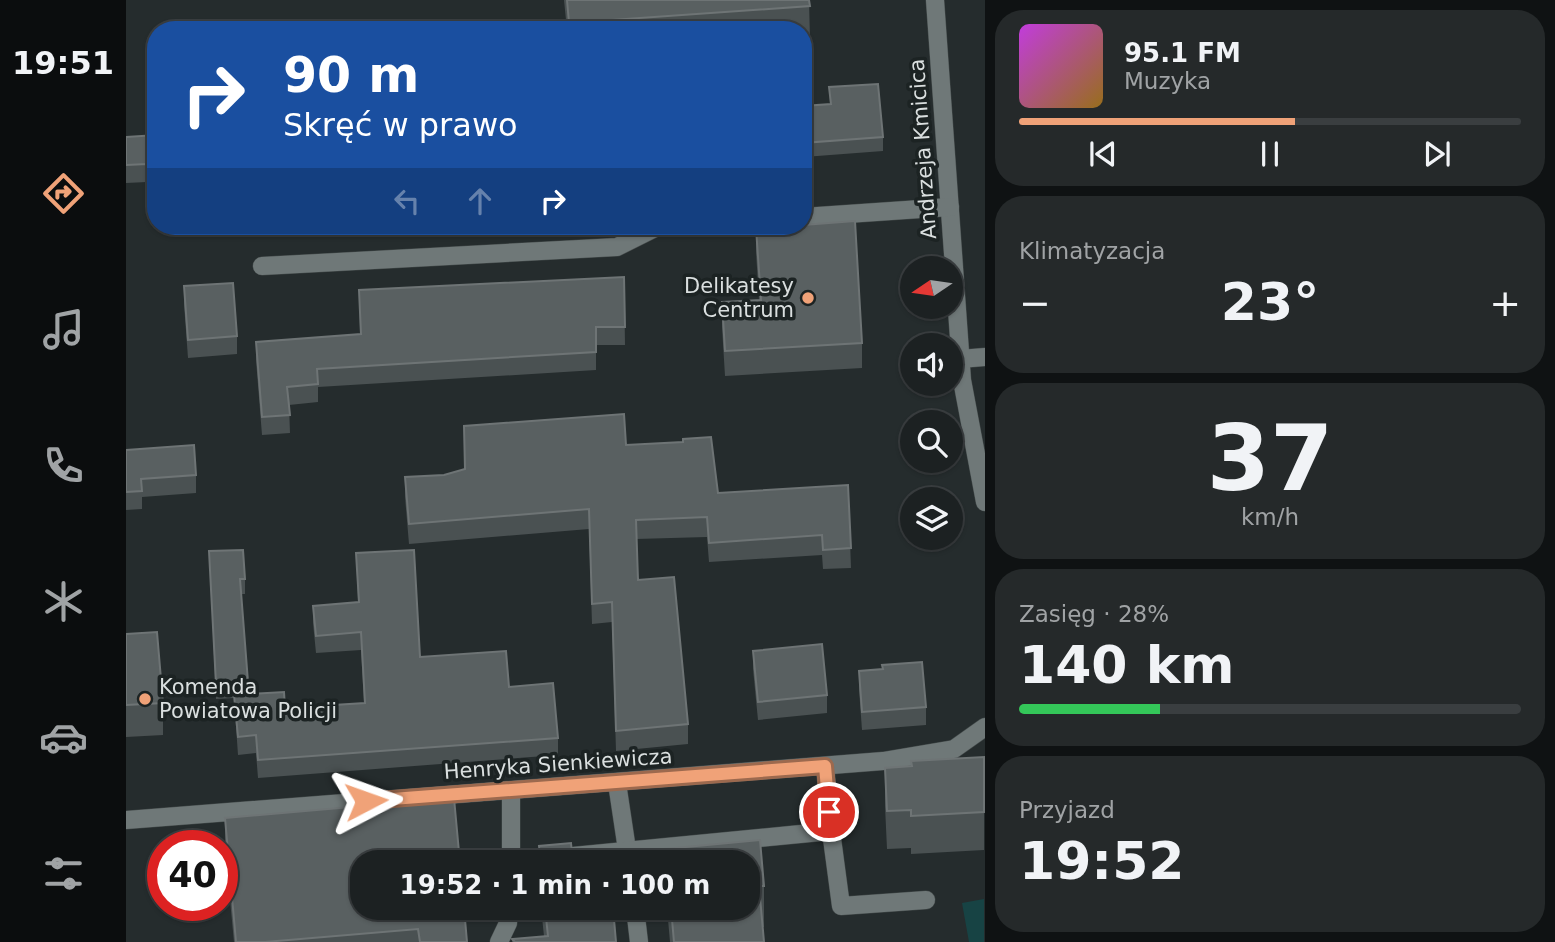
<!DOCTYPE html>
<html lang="pl">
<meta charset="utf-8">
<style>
:root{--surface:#1c2122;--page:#25292a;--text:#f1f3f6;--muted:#a0a3a5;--line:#3a3e40;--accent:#f0a278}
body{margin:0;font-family:"DejaVu Sans",sans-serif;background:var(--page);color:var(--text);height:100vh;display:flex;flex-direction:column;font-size:26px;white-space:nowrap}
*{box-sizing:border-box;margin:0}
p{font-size:23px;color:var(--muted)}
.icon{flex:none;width:38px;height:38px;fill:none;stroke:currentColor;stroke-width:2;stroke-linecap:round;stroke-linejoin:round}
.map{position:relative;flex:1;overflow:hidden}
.panel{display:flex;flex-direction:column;gap:10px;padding:10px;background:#0f1213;width:570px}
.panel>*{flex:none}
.hud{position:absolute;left:21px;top:21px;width:665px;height:214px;border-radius:28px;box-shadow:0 2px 5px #0004,0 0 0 2px var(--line);background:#1a4fa0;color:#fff;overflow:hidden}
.needle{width:46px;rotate:257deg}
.fabs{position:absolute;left:774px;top:256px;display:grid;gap:14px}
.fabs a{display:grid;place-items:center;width:63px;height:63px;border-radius:50%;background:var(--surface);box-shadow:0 2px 5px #0004,0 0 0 2px var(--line);font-size:35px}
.speed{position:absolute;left:21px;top:830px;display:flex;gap:14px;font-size:35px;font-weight:700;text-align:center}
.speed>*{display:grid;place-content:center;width:91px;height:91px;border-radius:50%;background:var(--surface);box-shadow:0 2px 5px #0004,0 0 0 2px var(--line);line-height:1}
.speed .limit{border:10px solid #d22;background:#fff;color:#111}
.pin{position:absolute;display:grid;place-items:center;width:60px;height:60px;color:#fff;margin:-30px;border:4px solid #fff;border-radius:50%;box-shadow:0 2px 7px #0007}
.me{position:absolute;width:77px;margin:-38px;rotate:86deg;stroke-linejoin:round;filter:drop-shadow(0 0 5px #0008)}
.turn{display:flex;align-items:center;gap:24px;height:147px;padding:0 21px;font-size:32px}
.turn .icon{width:91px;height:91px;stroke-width:2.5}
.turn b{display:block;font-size:49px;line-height:60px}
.lanes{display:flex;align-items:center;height:66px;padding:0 21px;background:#0003;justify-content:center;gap:35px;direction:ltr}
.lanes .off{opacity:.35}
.big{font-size:52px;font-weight:600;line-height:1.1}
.panel .tile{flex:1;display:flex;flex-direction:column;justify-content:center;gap:10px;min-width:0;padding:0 24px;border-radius:28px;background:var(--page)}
.panel .dial{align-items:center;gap:0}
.dial b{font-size:91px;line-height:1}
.song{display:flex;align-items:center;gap:21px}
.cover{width:84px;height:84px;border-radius:10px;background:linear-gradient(135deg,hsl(290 70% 55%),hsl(40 70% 35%))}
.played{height:7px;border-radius:4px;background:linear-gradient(90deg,var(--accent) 55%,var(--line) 55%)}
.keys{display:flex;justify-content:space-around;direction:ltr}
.heat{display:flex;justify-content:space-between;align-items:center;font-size:38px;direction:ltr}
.charge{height:10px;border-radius:5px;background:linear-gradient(90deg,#34c759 28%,var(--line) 0)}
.trip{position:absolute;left:224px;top:850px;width:410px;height:70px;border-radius:28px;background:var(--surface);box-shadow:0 2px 5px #0004,0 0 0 2px var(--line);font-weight:600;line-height:70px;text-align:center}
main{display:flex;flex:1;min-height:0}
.menu{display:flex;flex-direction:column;width:126px;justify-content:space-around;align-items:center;background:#0b0d0e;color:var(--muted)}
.menu .icon{width:49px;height:49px}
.menu .current{color:var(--accent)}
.menu b{font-size:32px;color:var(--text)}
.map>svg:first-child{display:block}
.green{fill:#174344}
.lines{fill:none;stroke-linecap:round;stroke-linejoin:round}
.minor-casing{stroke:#434a4a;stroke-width:19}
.minor{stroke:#6f7878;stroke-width:18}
.wall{fill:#4a5152}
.building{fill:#596061;stroke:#6e7475;stroke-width:2}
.route-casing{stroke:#9c694e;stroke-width:18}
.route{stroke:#f0a278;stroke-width:12}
.poi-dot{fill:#f0a278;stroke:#1c2323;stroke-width:2.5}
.labels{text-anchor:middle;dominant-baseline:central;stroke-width:7;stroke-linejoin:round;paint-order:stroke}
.street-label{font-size:21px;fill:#dadfdf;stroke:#1c2323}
.poi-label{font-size:21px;fill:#dadfdf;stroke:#1c2323;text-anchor:end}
</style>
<main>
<nav class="menu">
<b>19:51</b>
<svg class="icon current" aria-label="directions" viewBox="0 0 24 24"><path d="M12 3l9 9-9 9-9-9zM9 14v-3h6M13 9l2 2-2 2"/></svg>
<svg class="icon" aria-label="music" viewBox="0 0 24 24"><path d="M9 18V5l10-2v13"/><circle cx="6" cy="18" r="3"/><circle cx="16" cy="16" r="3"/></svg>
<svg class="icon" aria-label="phone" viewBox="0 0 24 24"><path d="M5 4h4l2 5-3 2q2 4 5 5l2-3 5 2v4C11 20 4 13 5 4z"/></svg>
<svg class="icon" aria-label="climate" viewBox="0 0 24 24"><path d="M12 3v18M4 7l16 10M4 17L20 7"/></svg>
<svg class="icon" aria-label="car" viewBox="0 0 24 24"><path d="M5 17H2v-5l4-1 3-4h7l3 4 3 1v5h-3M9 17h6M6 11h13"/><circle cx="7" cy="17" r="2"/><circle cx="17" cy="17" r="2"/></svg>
<svg class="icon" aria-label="filters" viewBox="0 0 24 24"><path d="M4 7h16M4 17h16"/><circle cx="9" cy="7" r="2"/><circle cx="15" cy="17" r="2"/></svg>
</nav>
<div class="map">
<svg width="859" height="942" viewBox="0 0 859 942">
<rect width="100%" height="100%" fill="#252c2d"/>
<!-- green -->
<polygon class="green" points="858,899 858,942 843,942 836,903"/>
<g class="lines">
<!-- minor casing -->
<g class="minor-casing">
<g id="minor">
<polyline points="809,0 836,380 859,502"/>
<polyline points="677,217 824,207"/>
<polyline points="136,266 491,247 533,226 542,226"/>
<polyline points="834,359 859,357"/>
<polyline points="491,783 503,863"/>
<polyline points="0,820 757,761 828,749 859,727"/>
<polyline points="705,831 715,906 800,900"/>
<polyline points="385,862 705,831 699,766"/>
<polyline points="385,863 385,791"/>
<polyline points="509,908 513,942"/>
<polyline points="373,942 382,923 383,908"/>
</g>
</g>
<!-- minor -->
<use href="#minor" class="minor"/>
</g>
<!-- wall -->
<g class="wall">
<polygon points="438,0 683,0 684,39 677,39 677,30 441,30"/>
<polygon points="703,87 757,137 757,151 678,157 679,194 677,194 677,106 704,104"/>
<polygon points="30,135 30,211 22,211 21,182 0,183 0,137"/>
<polygon points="630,228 736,343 736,368 599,376 596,327 596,302 633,300 630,252"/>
<polygon points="498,277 499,345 470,345 470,370 192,387 192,402 163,405 164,433 136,435 130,360 130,342 234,334 233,290"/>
<polygon points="58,286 111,336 111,354 62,358 58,304"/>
<polygon points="500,445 592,493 722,485 725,568 697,569 696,555 583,562 581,537 510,539 512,580 562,724 562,744 490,751 486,622 466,624 463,529 283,544 279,497 279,477 318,475 338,469"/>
<polygon points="0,450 70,475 70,493 16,497 16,509 0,510"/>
<polygon points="83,551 119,579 119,594 115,594 122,694 159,708 238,703 235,650 190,653 187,623 187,606 232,602 230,553 294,657 383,687 432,738 432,755 132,778 130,753 112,755 108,698 90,699"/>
<polygon points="0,634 37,703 37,735 0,737"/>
<polygon points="627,651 701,695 701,713 632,720 627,669"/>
<polygon points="733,671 800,707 800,725 736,730 733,689"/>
<polygon points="858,757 858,850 785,854 785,848 761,849 759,806 759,768 785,766"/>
<polygon points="99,818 341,942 108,942 99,847"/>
<polygon points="634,840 638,886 638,927 636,927 638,942 544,942 541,908 621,908 621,863 539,863 539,849"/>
<polygon points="415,908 487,908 490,942 386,942 386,939 418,936"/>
</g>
<!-- building -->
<g class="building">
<polygon points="441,0 683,0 684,6 443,23"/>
<polygon points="752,84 757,137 677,143 679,179 677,180 677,106 705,104 703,87"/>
<polygon points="30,135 30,193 22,193 21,164 0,165 0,137"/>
<polygon points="729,221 736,343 599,351 596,302 635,300 630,228 677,226 677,225"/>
<polygon points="498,277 499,327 470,327 470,352 191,369 192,384 161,387 164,415 136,417 130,342 235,334 233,290"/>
<polygon points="107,283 111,336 62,340 58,286"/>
<polygon points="498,414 500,445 557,442 557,439 585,437 592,493 722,485 725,548 697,550 696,535 583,543 581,517 510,520 512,580 548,577 562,724 490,731 486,602 466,604 463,509 283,524 279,477 318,475 339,469 338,426"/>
<polygon points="68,445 70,475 15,479 16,491 0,492 0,450"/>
<polygon points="117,550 119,579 114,579 122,682 90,684 83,551"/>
<polygon points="288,550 294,657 380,651 383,687 427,683 432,738 132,760 130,735 112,737 108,695 158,692 159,708 239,703 235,632 190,636 187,606 233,602 230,553"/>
<polygon points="31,632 37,703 0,705 0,634"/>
<polygon points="696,644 701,695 632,702 627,651"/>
<polygon points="796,662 800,707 736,712 733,671 757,669 756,665"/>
<polygon points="858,757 858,812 785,816 785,810 761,811 759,768 786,766 785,761"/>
<polygon points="328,798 334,863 236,863 236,908 338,908 341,942 294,942 292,929 139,942 110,942 99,818"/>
<polygon points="634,840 638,886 633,886 638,942 548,942 545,908 621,908 621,863 540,863 539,849"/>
<polygon points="445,843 447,863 482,859 482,863 415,863 413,846"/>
<polygon points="419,908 487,908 490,942 389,942 386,939 422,936"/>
</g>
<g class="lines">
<!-- route casing -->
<g class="route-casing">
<polyline id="route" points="240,801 699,766 703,812"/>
</g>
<!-- route -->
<use href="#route" class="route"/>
</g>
<!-- markers -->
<g class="poi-dot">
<circle cx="682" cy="298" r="7"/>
<circle cx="19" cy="699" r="7"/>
</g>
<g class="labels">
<!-- street labels -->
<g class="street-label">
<text transform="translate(797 149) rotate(-94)">Andrzeja Kmicica</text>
<text transform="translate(432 764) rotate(-4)">Henryka Sienkiewicza</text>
</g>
<!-- poi labels -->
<g class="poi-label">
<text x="668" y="286">Delikatesy<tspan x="668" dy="24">Centrum</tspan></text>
<text x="33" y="687" text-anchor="start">Komenda<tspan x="33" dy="24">Powiatowa Policji</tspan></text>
</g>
</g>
</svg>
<div class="fabs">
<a><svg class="needle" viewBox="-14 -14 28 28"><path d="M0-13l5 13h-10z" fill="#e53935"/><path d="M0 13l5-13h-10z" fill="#a0a3a5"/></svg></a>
<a><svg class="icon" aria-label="sound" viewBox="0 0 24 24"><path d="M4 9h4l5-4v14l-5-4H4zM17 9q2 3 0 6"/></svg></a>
<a><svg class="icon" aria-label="search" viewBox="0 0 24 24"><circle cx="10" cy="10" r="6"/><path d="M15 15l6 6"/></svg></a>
<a><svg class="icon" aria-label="layers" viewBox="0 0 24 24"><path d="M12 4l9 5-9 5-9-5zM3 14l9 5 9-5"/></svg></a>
</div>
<div class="speed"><div class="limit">40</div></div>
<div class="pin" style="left:703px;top:812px;background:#d93025"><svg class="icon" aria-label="arrive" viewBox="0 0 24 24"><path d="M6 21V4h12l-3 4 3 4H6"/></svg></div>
<svg class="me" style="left:240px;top:801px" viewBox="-20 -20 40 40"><path d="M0-17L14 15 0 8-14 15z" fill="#f0a278" stroke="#fff" stroke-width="4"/></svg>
<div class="trip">19:52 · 1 min · 100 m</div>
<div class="hud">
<div class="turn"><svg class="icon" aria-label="right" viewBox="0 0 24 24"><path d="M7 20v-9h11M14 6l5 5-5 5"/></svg><div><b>90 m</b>Skręć w prawo</div></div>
<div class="lanes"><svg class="icon off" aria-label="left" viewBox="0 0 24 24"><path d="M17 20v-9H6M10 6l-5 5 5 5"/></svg><svg class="icon off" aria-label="ahead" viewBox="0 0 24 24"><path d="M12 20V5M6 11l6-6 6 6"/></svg><svg class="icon" aria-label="right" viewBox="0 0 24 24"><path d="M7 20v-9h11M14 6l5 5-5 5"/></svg></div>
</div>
</div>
<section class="panel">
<div class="tile">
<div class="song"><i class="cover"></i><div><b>95.1 FM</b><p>Muzyka</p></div></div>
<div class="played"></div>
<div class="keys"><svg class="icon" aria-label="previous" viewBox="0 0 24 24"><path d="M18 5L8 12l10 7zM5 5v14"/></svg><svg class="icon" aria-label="pause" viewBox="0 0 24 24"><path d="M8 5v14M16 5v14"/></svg><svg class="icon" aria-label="next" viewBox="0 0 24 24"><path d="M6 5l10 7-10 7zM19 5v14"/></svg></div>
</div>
<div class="tile"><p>Klimatyzacja</p>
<div class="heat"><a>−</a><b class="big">23°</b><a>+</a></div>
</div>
<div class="tile dial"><b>37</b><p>km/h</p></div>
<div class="tile"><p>Zasięg · 28%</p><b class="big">140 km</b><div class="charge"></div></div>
<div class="tile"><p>Przyjazd</p><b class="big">19:52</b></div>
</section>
</main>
